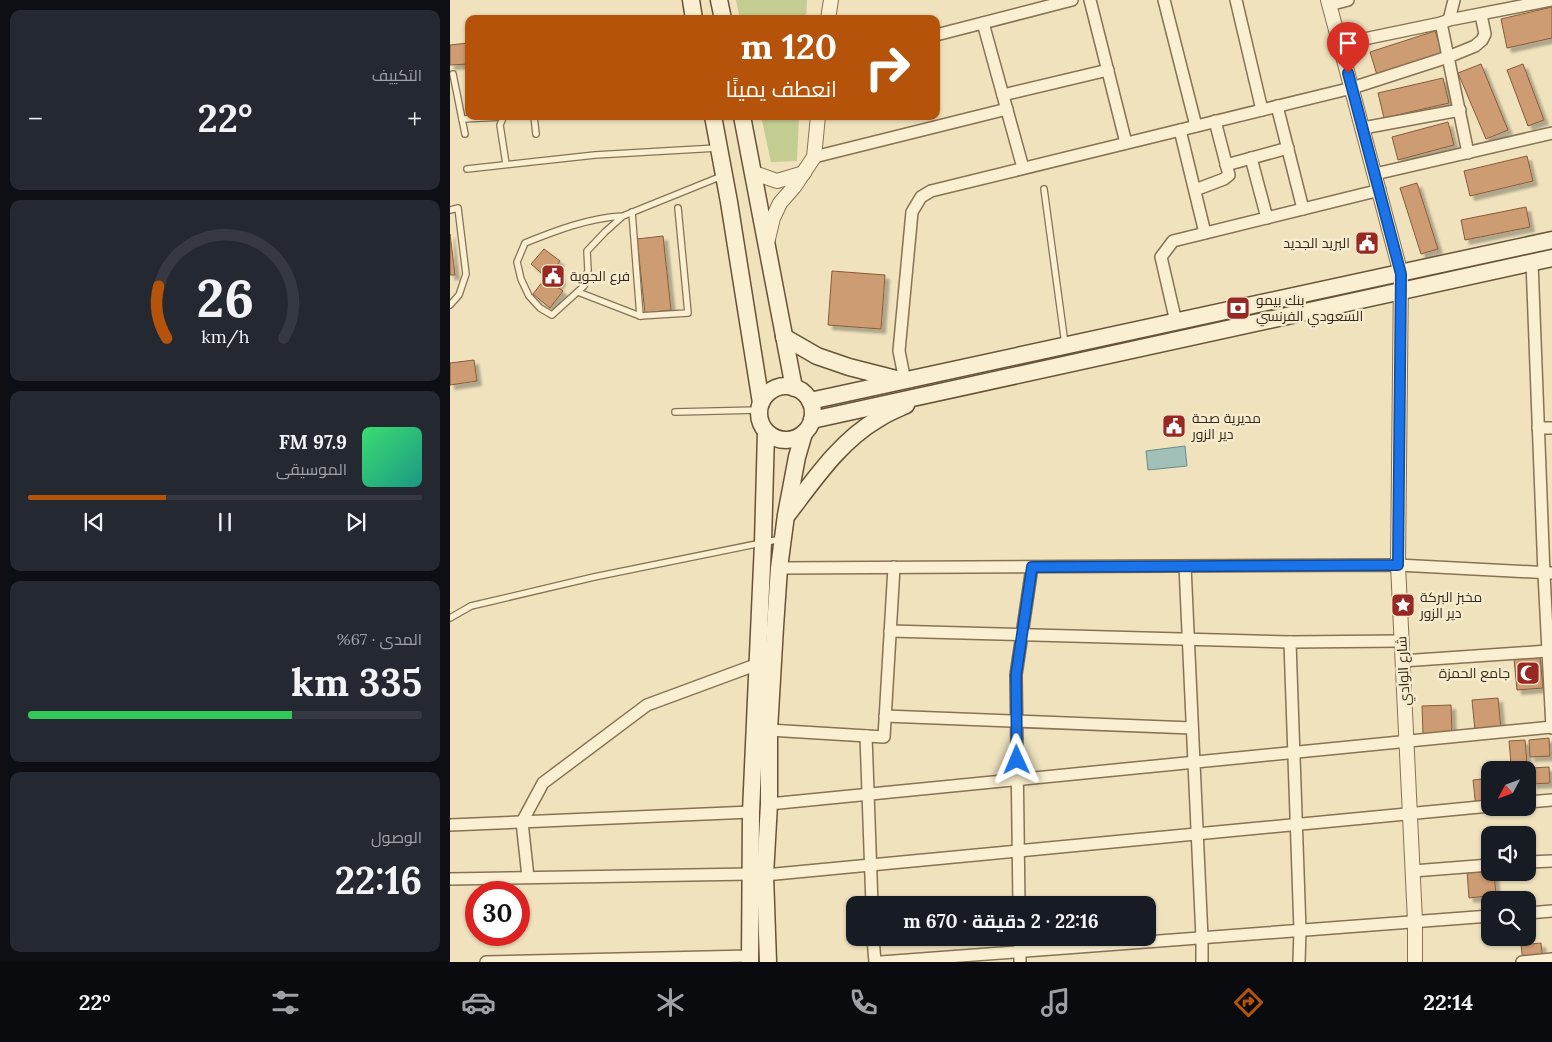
<!DOCTYPE html>
<html lang="ar">
<meta charset="utf-8">
<style>
:root{--surface:#171b24;--page:#242831;--text:#f1f3f6;--muted:#9ea1a6;--line:#363941;--accent:#b45309}
body{margin:0;font-family:Lora,Cairo,serif;background:var(--page);color:var(--text);direction:rtl;height:100vh;display:flex;flex-direction:column;font-size:19px;white-space:nowrap}
*{box-sizing:border-box;margin:0}
p{font-size:16px;color:var(--muted)}
.icon{flex:none;width:28px;height:28px;fill:none;stroke:currentColor;stroke-width:2;stroke-linecap:round;stroke-linejoin:round}
.map{position:relative;flex:1;overflow:hidden;direction:ltr}
.side{display:flex;flex-direction:column;gap:10px;padding:10px;background:#0d0f14;width:450px}
.side>*{flex:none}
.banner{position:absolute;left:15px;top:15px;width:475px;height:105px;border-radius:10px;box-shadow:0 1px 4px #0004;direction:rtl;background:#b45309;color:#fff;overflow:hidden}
.needle{width:32px;rotate:229deg}
.buttons{position:absolute;left:1031px;top:761px;display:grid;gap:10px}
.buttons a{display:grid;place-items:center;width:55px;height:55px;border-radius:10px;background:var(--surface);box-shadow:0 1px 4px #0004;font-size:25px}
.speed{position:absolute;left:15px;top:881px;display:flex;gap:10px;font-size:25px;font-weight:700;text-align:center}
.speed>*{display:grid;place-content:center;width:65px;height:65px;border-radius:50%;background:var(--surface);box-shadow:0 1px 4px #0004;line-height:1}
.speed .limit{border:8px solid #d22;background:#fff;color:#111}
.pin{position:absolute;display:grid;place-items:center;width:42px;height:42px;color:#fff;margin:-51px -21px;border-radius:50% 50% 50% 0;rotate:-45deg;box-shadow:0 0 5px #0007}
.pin .icon{rotate:45deg}
.me{position:absolute;width:55px;margin:-28px;rotate:359deg;stroke-linejoin:round;filter:drop-shadow(0 0 4px #0008)}
.turn{display:flex;align-items:center;gap:18px;height:105px;padding:0 20px;font-size:22px}
.turn .icon{width:65px;height:65px;stroke-width:2.5}
.turn b{display:block;font-size:35px;line-height:42px}
.big{font-size:38px;font-weight:700;line-height:1.1}
.side .widget{flex:1;display:flex;flex-direction:column;justify-content:center;gap:8px;min-width:0;padding:0 18px;border-radius:10px;background:var(--page)}
.side .dial{align-items:center;gap:0}
.dial svg{height:130px;overflow:visible;fill:none;stroke:var(--line);stroke-width:7;stroke-linecap:round;text-anchor:middle}
.dial text{fill:var(--text);stroke:none}
.song{display:flex;align-items:center;gap:15px}
.cover{width:60px;height:60px;border-radius:8px;background:linear-gradient(135deg,hsl(140 70% 55%),hsl(170 70% 35%))}
.played{height:5px;border-radius:2px;background:linear-gradient(90deg,var(--accent) 35%,var(--line) 35%)}
.keys{display:flex;justify-content:space-around;direction:ltr}
.heat{display:flex;justify-content:space-between;align-items:center;font-size:28px;direction:ltr}
.charge{height:8px;border-radius:4px;background:linear-gradient(90deg,#34c759 67%,var(--line) 0)}
.trip{position:absolute;left:396px;top:896px;width:310px;height:50px;border-radius:10px;background:var(--surface);box-shadow:0 1px 4px #0004;font-weight:700;line-height:50px;text-align:center;direction:rtl}
.menu{display:flex;height:80px;justify-content:space-around;align-items:center;background:#090b0e;color:var(--muted)}
.menu .icon{width:35px;height:35px}
.menu .selected{color:var(--accent)}
.menu b{font-size:22px;color:var(--text)}
main{display:flex;flex:1;min-height:0}
.map>svg:first-child{display:block}
.green{fill:#c3cc91}
.water{fill:#a1c0b8;stroke:#688d86}
.building{fill:#ce9c72;stroke:#865c3b;filter:url(#shadow)}
.lines{fill:none;stroke-linecap:round;stroke-linejoin:round}
.service-casing{stroke:#877256;stroke-width:8}
.minor-casing{stroke:#877256;stroke-width:14}
.tertiary-casing{stroke:#877256;stroke-width:16}
.secondary-casing{stroke:#685339;stroke-width:19}
.service{stroke:#faefd0;stroke-width:5.5}
.minor{stroke:#faefd0;stroke-width:11}
.tertiary{stroke:#faefd0;stroke-width:14}
.secondary{stroke:#faefd0;stroke-width:16}
.route-casing{stroke:#114b97;stroke-width:12}
.route{stroke:#1a73e8;stroke-width:9}
.labels{text-anchor:middle;dominant-baseline:central;stroke-width:5;stroke-linejoin:round;paint-order:stroke}
.poi-label{font-size:14px;fill:#36291b;stroke:#f6eccd;text-anchor:start}
.street-label{font-size:14px;fill:#36291b;stroke:#f6eccd}
</style>
<main>
<div class="map">
<svg width="1102" height="962" viewBox="0 0 1102 962">
<defs>
<filter id="shadow"><feDropShadow dx="4.5" dy="4.5" stdDeviation="1" flood-color="#0004"/></filter>
</defs>
<rect width="100%" height="100%" fill="#efe2bd"/>
<!-- green -->
<g class="green">
<polygon points="286,0 357,0 356,19 290,19"/>
<polygon points="311,116 349,116 347,161 321,162"/>
</g>
<!-- water -->
<polygon class="water" points="735,446 737,466 698,470 696,451"/>
<!-- building -->
<g class="building">
<polygon points="1102,7 1102,38 1057,48 1051,19"/>
<polygon points="985,31 993,55 927,75 920,52"/>
<polygon points="18,43 19,64 0,65 0,45"/>
<polygon points="1031,64 1058,130 1036,139 1008,73"/>
<polygon points="1073,64 1094,120 1078,126 1057,70"/>
<polygon points="993,78 999,103 934,118 928,93"/>
<polygon points="998,122 1004,145 948,160 942,137"/>
<polygon points="1077,156 1083,181 1020,196 1014,171"/>
<polygon points="967,183 988,249 971,254 950,188"/>
<polygon points="1076,207 1080,227 1015,240 1011,220"/>
<polygon points="0,234 5,275 0,275"/>
<polygon points="213,236 221,310 195,313 187,239"/>
<polygon points="94,249 110,261 105,268 109,271 111,281 107,287 113,291 100,308 83,294 96,277 81,264"/>
<polygon points="382,271 435,275 431,329 378,325"/>
<polygon points="24,360 27,381 0,385 0,363"/>
<polygon points="1090,657 1093,688 1067,690 1064,659"/>
<polygon points="1048,698 1051,729 1025,731 1022,700"/>
<polygon points="1001,705 1002,734 973,735 972,706"/>
<polygon points="1099,738 1100,756 1080,757 1079,740"/>
<polygon points="1075,740 1077,763 1061,764 1059,741"/>
<polygon points="1099,767 1100,783 1082,784 1081,768"/>
<polygon points="1040,778 1040,806 1026,808 1023,780"/>
<polygon points="1040,869 1040,872 1044,872 1046,895 1019,898 1017,871"/>
<polygon points="1091,943 1093,962 1073,962 1071,945"/>
</g>
<g class="lines">
<!-- service casing -->
<g class="service-casing">
<g id="service">
<polyline points="3,74 15,134"/>
<polyline points="54,116 50,125 56,164"/>
<polyline points="84,116 86,134"/>
<polyline points="12,119 53,117"/>
<polyline points="17,169 145,155 267,148"/>
<polyline points="594,189 615,344"/>
<polyline points="0,210 8,208 16,274 9,295 0,305"/>
<path d="M173,216C139,218 107,230 75,243L67,262L71,279L79,296L90,308L102,315L134,286L138,270L137,251L155,232L173,216L272,176"/>
<polyline points="128,292 190,316 182,212"/>
<polyline points="190,316 238,313 228,208"/>
<polyline points="225,412 309,410"/>
<polyline points="0,618 21,606 144,577 331,539"/>
</g>
</g>
<!-- minor casing -->
<g class="minor-casing">
<g id="minor">
<polyline points="640,0 676,143"/>
<polyline points="714,0 746,126"/>
<polyline points="786,0 812,110"/>
<polyline points="879,5 898,0"/>
<polyline points="999,20 1004,0"/>
<polyline points="533,23 573,168"/>
<polyline points="991,23 1018,153"/>
<polyline points="486,35 622,0"/>
<polyline points="890,44 991,23 999,20 1102,0"/>
<polyline points="553,95 658,70"/>
<polyline points="827,106 853,209"/>
<polyline points="913,128 1010,110"/>
<polyline points="730,130 755,233"/>
<polyline points="364,157 557,109"/>
<polyline points="801,158 817,218"/>
<polyline points="776,165 838,148"/>
<polyline points="925,174 1102,133"/>
<polyline points="745,190 774,179 779,175 765,121"/>
<polyline points="1082,262 1094,574 1102,728"/>
<polyline points="726,322 711,257 723,241 930,190"/>
<polyline points="455,381 449,351 462,212 471,197 481,191 902,88 998,57 1025,46 1032,40 1035,34 1031,15"/>
<polyline points="1088,428 1102,428"/>
<polyline points="735,566 752,938 752,962"/>
<polyline points="329,568 948,565 1102,573"/>
<polyline points="440,631 840,642 951,641"/>
<polyline points="840,642 850,930 849,962"/>
<polyline points="952,661 1098,651"/>
<polyline points="435,716 742,728"/>
<polyline points="319,730 434,737 444,567"/>
<polyline points="416,736 422,905"/>
<polyline points="1078,802 1102,800"/>
<polyline points="319,804 1102,727"/>
<polyline points="0,825 301,812"/>
<polyline points="1078,862 1102,861"/>
<polyline points="963,871 1040,865"/>
<polyline points="315,875 1040,806"/>
<polyline points="78,877 72,822 93,783 197,705 308,664"/>
<polyline points="0,879 301,874"/>
<polyline points="569,905 566,675 582,567"/>
<polyline points="1078,913 1102,911"/>
<polyline points="423,938 425,962"/>
<polyline points="570,938 570,962"/>
<polyline points="36,962 300,956"/>
<polyline points="431,962 1040,916"/>
<polyline points="1072,962 1102,959"/>
</g>
</g>
<!-- tertiary casing -->
<g class="tertiary-casing">
<g id="tertiary">
<polyline points="878,0 951,274 948,565 965,921 965,962"/>
<polyline points="378,19 381,0"/>
<polyline points="304,173 327,181 354,173"/>
<polyline points="317,243 323,218 330,203 344,187 364,157 368,116"/>
</g>
</g>
<!-- secondary casing -->
<g class="secondary-casing">
<g id="secondary">
<polyline points="241,0 244,19"/>
<polyline points="269,0 273,19"/>
<polyline points="263,116 279,202 311,403"/>
<polyline points="292,116 344,388"/>
<polyline points="334,337 367,356 399,367 450,380"/>
<circle cx="336" cy="413" r="27"/>
<polyline points="360,401 1102,240"/>
<polyline points="362,420 1102,258"/>
<path d="M338,514C364,480 390,441 428,419C437,413 447,409 456,405"/>
<polyline points="300,962 301,812 313,543 316,432"/>
<polyline points="318,962 315,875 319,804 319,730 325,627 329,568 336,515 347,457 354,433"/>
</g>
</g>
<!-- service -->
<use href="#service" class="service"/>
<!-- minor -->
<use href="#minor" class="minor"/>
<!-- tertiary -->
<use href="#tertiary" class="tertiary"/>
<!-- secondary -->
<use href="#secondary" class="secondary"/>
</g>
<g class="lines">
<!-- route casing -->
<g class="route-casing">
<polyline id="route" points="567,760 566,675 582,567 948,565 951,274 898,73"/>
</g>
<!-- route -->
<use href="#route" class="route"/>
</g>
<!-- icons -->
<defs>
<g id="civic-square" transform="scale(1.25)"><rect x="-9" y="-9" width="18" height="18" rx="4" fill="#972824" stroke="#f6eccd"/><path d="M-.6-6.5H3V-4.5H.6V-3L4-1V1h2V6H-6V1h2V-1L-.6-3ZM-1.2 2.5V6h2.4V2.5Z" fill="#fff"/></g>
<g id="bank-square" transform="scale(1.25)"><rect x="-9" y="-9" width="18" height="18" rx="4" fill="#972824" stroke="#f6eccd"/><path d="M-6-4H6V4H-6ZM0-2.3a2.3 2.3 0 1 0 0 4.6a2.3 2.3 0 1 0 0-4.6Z" fill="#fff"/></g>
<g id="sight-square" transform="scale(1.25)"><rect x="-9" y="-9" width="18" height="18" rx="4" fill="#972824" stroke="#f6eccd"/><path d="M0-6L1.8-2.2L6-1.7L2.9 1.2L3.7 5.4L0 3.3L-3.7 5.4L-2.9 1.2L-6-1.7L-1.8-2.2Z" fill="#fff"/></g>
<g id="mosque-square" transform="scale(1.25)"><rect x="-9" y="-9" width="18" height="18" rx="4" fill="#972824" stroke="#f6eccd"/><path d="M3.5-4.9A6 6 0 1 0 3.5 4.9A5 5 0 1 1 3.5-4.9Z" fill="#fff"/></g>
</defs>
<g fill-rule="evenodd">
<use href="#civic-square" x="917" y="243"/>
<use href="#civic-square" x="103" y="276"/>
<use href="#bank-square" x="788" y="308"/>
<use href="#civic-square" x="724" y="426"/>
<use href="#sight-square" x="953" y="605"/>
<use href="#mosque-square" x="1078" y="673"/>
</g>
<g class="labels">
<!-- poi labels -->
<g class="poi-label">
<text x="900" y="243" text-anchor="end">البريد الجديد</text>
<text x="120" y="276">فرع الجوية</text>
<text x="806" y="300">بنك بيمو<tspan x="806" dy="16">السعودي الفرنسي</tspan></text>
<text x="742" y="418">مديرية صحة<tspan x="742" dy="16">دير الزور</tspan></text>
<text x="970" y="597">مخبز البركة<tspan x="970" dy="16">دير الزور</tspan></text>
<text x="1060" y="673" text-anchor="end">جامع الحمزة</text>
</g>
<!-- street labels -->
<g class="street-label">
<text transform="translate(953 671) rotate(-93)">شارع الوادي</text>
</g>
</g>
</svg>
<div class="buttons">
<a><svg class="needle" viewBox="-14 -14 28 28"><path d="M0-13l5 13h-10z" fill="#e53935"/><path d="M0 13l5-13h-10z" fill="#9ea1a6"/></svg></a>
<a><svg class="icon" aria-label="sound" viewBox="0 0 24 24"><path d="M4 9h4l5-4v14l-5-4H4zM17 9q2 3 0 6"/></svg></a>
<a><svg class="icon" aria-label="search" viewBox="0 0 24 24"><circle cx="10" cy="10" r="6"/><path d="M15 15l6 6"/></svg></a>
</div>
<div class="speed"><div class="limit">30</div></div>
<div class="pin" style="left:898px;top:73px;background:#d93025"><svg class="icon" aria-label="arrive" viewBox="0 0 24 24"><path d="M6 21V4h12l-3 4 3 4H6"/></svg></div>
<svg class="me" style="left:567px;top:760px" viewBox="-20 -20 40 40"><path d="M0-17L14 15 0 8-14 15z" fill="#1a73e8" stroke="#fff" stroke-width="4"/></svg>
<div class="trip">22:16 · 2 دقيقة · 670 m</div>
<div class="banner">
<div class="turn"><svg class="icon" aria-label="right" viewBox="0 0 24 24"><path d="M7 20v-9h11M14 6l5 5-5 5"/></svg><div><b>120 m</b>انعطف يمينًا</div></div>
</div>
</div>
<section class="side">
<div class="widget"><p>التكييف</p>
<div class="heat"><a>−</a><b class="big">22°</b><a>+</a></div>
</div>
<div class="widget dial"><svg viewBox="0 0 100 80">
<path d="M14 69A42 42 0 1 1 86 69"/>
<path d="M14 69A42 42 0 0 1 9 37" stroke="#b45309"/>
<text x="50" y="56" font-size="32" font-weight="700">26</text>
<text x="50" y="72" font-size="11">km/h</text>
</svg></div>
<div class="widget">
<div class="song"><i class="cover"></i><div><b>97.9 FM</b><p>الموسيقى</p></div></div>
<div class="played"></div>
<div class="keys"><svg class="icon" aria-label="previous" viewBox="0 0 24 24"><path d="M18 5L8 12l10 7zM5 5v14"/></svg><svg class="icon" aria-label="pause" viewBox="0 0 24 24"><path d="M8 5v14M16 5v14"/></svg><svg class="icon" aria-label="next" viewBox="0 0 24 24"><path d="M6 5l10 7-10 7zM19 5v14"/></svg></div>
</div>
<div class="widget"><p>المدى · 67%</p><b class="big">335 km</b><div class="charge"></div></div>
<div class="widget"><p>الوصول</p><b class="big">22:16</b></div>
</section>
</main>
<nav class="menu">
<b>22:14</b>
<svg class="icon selected" aria-label="directions" viewBox="0 0 24 24"><path d="M12 3l9 9-9 9-9-9zM9 14v-3h6M13 9l2 2-2 2"/></svg>
<svg class="icon" aria-label="music" viewBox="0 0 24 24"><path d="M9 18V5l10-2v13"/><circle cx="6" cy="18" r="3"/><circle cx="16" cy="16" r="3"/></svg>
<svg class="icon" aria-label="phone" viewBox="0 0 24 24"><path d="M5 4h4l2 5-3 2q2 4 5 5l2-3 5 2v4C11 20 4 13 5 4z"/></svg>
<svg class="icon" aria-label="climate" viewBox="0 0 24 24"><path d="M12 3v18M4 7l16 10M4 17L20 7"/></svg>
<svg class="icon" aria-label="car" viewBox="0 0 24 24"><path d="M5 17H2v-5l4-1 3-4h7l3 4 3 1v5h-3M9 17h6M6 11h13"/><circle cx="7" cy="17" r="2"/><circle cx="17" cy="17" r="2"/></svg>
<svg class="icon" aria-label="filters" viewBox="0 0 24 24"><path d="M4 7h16M4 17h16"/><circle cx="9" cy="7" r="2"/><circle cx="15" cy="17" r="2"/></svg>
<b>22°</b>
</nav>
